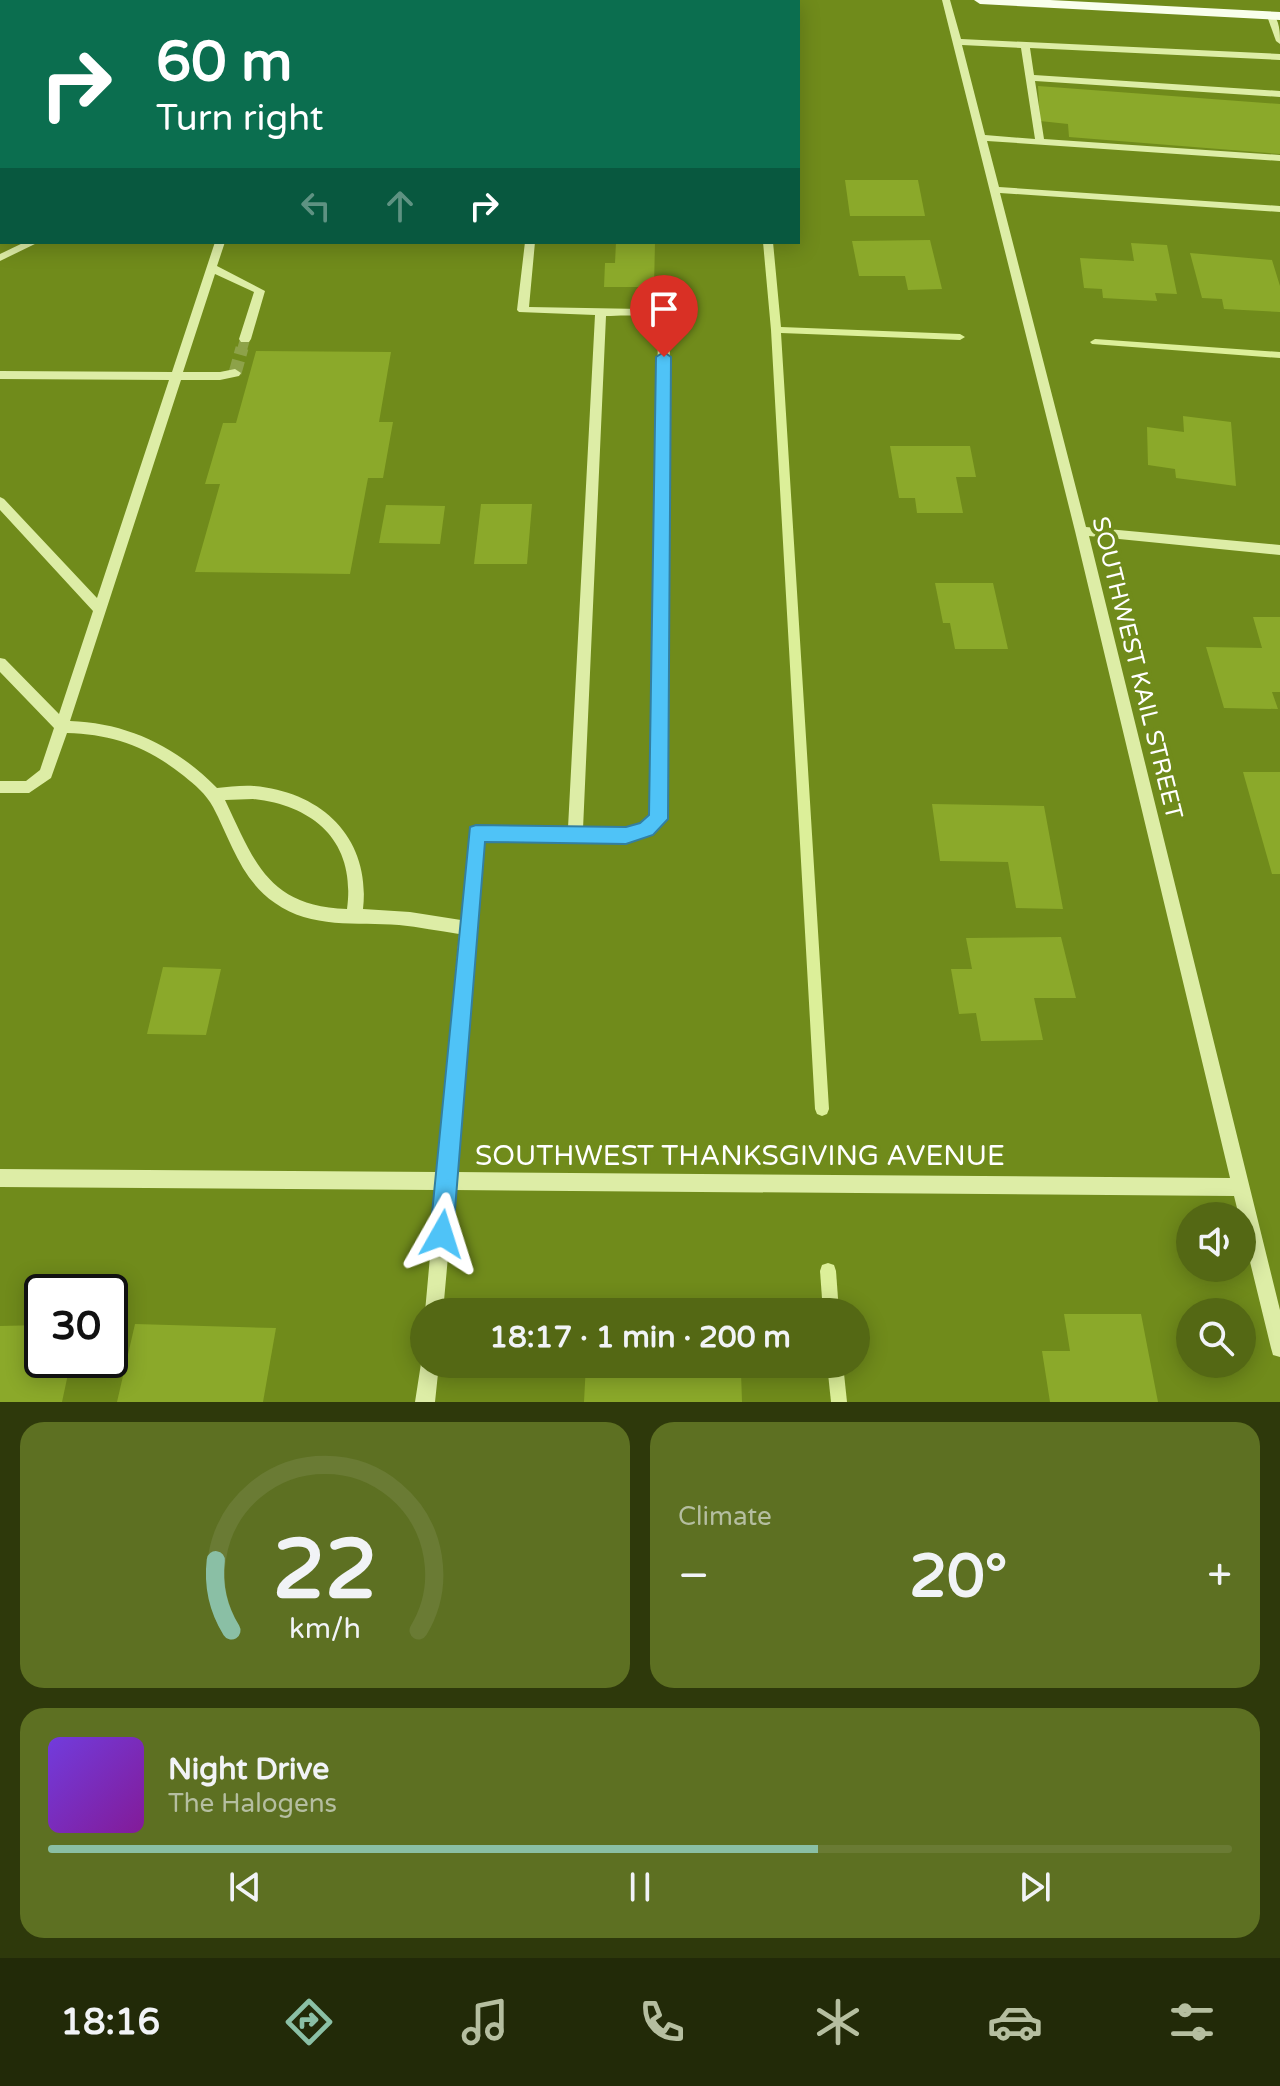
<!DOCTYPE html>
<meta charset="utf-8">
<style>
:root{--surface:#546814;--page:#5d7022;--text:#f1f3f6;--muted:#b5bea0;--line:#6a7b34;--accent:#8abfa5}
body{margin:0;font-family:"Varela Round",sans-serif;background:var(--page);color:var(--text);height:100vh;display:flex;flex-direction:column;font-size:30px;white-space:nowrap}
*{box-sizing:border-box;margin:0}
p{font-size:26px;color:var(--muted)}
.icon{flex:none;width:44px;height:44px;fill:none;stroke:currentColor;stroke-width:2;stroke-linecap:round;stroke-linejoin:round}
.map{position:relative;height:1402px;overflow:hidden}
.drawer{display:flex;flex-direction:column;gap:20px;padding:20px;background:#2e390b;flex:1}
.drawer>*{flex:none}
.guide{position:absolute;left:0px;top:0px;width:800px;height:244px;box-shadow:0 4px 20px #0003;background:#0b6e4f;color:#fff;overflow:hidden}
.buttons{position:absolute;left:1176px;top:1202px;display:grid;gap:16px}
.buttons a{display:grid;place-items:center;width:80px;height:80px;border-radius:50%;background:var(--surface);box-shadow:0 4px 20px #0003;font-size:40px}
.speed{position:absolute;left:24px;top:1274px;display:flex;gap:16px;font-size:40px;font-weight:700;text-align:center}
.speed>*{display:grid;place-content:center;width:104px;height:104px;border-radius:50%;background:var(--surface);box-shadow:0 4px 20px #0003;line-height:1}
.speed .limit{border:4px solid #111;border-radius:12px;background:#fff;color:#111}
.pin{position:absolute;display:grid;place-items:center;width:68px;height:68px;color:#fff;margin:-82px -34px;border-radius:50% 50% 50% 0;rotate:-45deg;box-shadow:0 0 8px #0007}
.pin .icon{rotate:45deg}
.me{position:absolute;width:88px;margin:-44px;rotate:6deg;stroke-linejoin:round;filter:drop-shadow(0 0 6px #0008)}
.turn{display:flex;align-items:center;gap:28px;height:168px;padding:0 24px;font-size:36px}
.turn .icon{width:104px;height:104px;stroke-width:2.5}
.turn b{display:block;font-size:56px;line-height:68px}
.lanes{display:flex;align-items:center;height:76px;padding:0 24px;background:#0003;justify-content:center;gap:40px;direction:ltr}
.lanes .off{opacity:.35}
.big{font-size:60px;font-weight:800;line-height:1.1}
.drawer .tile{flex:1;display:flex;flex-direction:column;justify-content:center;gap:12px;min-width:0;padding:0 28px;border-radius:24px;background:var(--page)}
.drawer .dial{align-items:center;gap:0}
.dial svg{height:208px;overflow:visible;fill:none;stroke:var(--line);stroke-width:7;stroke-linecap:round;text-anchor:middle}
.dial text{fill:var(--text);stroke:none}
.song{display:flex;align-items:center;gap:24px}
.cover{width:96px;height:96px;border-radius:12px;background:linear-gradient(135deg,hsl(260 70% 55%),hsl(290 70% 35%))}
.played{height:8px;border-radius:4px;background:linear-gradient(90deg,var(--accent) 65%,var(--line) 65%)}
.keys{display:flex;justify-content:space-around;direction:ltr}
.heat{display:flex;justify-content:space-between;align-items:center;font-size:44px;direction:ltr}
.drawer .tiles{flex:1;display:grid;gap:20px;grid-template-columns:1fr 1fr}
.tile:last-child{grid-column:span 2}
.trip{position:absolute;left:410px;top:1298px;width:460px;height:80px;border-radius:40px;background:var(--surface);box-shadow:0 4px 20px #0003;font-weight:800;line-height:80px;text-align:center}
.menu{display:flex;height:128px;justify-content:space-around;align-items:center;background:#222a08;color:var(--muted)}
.menu .icon{width:56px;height:56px}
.menu .selected{color:var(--accent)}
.menu b{font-size:36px;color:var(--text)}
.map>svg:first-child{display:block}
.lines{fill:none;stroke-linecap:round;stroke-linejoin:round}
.stream{fill:#dcef99;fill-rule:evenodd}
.building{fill:#8ba92a}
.minor-tunnel-far1{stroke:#8da249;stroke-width:10;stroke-dasharray:10 5;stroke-linecap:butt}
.minor-tunnel{stroke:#8da249;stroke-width:13;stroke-dasharray:13 6;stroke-linecap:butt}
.minor{fill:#ddeda6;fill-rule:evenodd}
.major{fill:#f9ffec;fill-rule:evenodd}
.route{fill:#4fc3f7;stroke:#337fa1;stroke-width:2}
.labels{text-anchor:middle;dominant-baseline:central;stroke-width:8;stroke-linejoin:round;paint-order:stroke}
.street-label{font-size:24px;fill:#fff;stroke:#708b1b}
.near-street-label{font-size:28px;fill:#fff;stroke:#708b1b}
</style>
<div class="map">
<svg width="1280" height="1402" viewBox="0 0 1280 1402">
<rect width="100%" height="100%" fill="#708b1b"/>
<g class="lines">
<!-- stream -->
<g class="stream">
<polygon points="763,242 773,242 781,327 960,334 965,337 960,340 781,333 829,1109 827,1114 822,1116 817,1114 815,1109 771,330"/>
<polygon points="1095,339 1280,352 1280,358 1092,344 1090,342"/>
<polygon points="828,1263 834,1265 836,1271 839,1312 823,1312 820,1271 822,1265"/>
<polygon points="827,1364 843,1364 847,1402 831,1402"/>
</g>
</g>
<!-- building -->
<g class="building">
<polygon points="1038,86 1280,104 1280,154 1069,137 1068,124 1040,121"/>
<polygon points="845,180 918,180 925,216 850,216"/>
<polygon points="930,240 942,289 908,290 905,276 859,276 852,241"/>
<polygon points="616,242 655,242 654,287 604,287 605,263 615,263"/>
<polygon points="1131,243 1167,245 1177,294 1155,293 1157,301 1103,298 1102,289 1084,288 1080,258 1134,261"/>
<polygon points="1190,253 1272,260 1280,286 1280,312 1224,309 1222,299 1202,298"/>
<polygon points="256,351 391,352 379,422 393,422 383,478 368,478 350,574 195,572 220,484 205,484 223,423 236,423"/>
<polygon points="1183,416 1231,422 1236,486 1176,478 1175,469 1148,465 1147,427 1184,432"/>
<polygon points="890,446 970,446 976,477 956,477 963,513 917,513 915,498 899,498"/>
<polygon points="481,504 532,504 527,564 474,564"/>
<polygon points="386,505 445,506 440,544 379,543"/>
<polygon points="935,583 993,583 1008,649 955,649 950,623 943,623"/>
<polygon points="1253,617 1280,617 1280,692 1272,692 1278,709 1224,708 1206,647 1262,648"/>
<polygon points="1243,772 1280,772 1280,874 1272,874"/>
<polygon points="932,804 1044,806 1063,909 1016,908 1008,862 940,861"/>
<polygon points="1061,937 1076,998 1034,998 1043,1040 981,1041 976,1013 959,1014 951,969 972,969 966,938"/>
<polygon points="163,967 221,969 206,1035 147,1034"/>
<polygon points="1064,1314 1141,1314 1158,1402 1050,1402 1042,1351 1070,1351"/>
<polygon points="135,1324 276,1328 263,1402 117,1402"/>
<polygon points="42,1325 42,1360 71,1360 62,1402 0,1402 0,1326"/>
<polygon points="586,1364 646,1364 646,1370 741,1372 742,1402 584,1402"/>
</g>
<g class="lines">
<!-- minor-tunnel-far1 -->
<polyline class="minor-tunnel-far1" points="242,350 245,339"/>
<!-- minor-tunnel -->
<polyline class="minor-tunnel" points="235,373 242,348"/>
<!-- minor -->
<g class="minor">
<polygon points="325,0 333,0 332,2 324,2"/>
<rect x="547" y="0" width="8" height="2"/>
<path d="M942,0H950L961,39L1280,54V60L1030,48L1034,75L1280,91V97L1035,81L1044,139L1280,155V161L987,141L999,187L1280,206V212L1000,193L1086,527L1280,545V555L1089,536L1280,1310V1357L1273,1355L1271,1348L1242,1229V1216H1239L1234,1196L454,1190L443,1312H425L436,1190L0,1187V1169L437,1172L459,934C439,931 419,927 399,925C357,922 311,929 275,903C241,880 231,841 213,807C206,794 195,785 184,776C148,747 112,734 67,733L51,778L29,793H0V781H26L40,770L54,728L0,672V658L5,659L59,714L93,611L0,510V497L4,499L97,598L169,380L0,379V371L172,372L215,242H225L217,266L265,291L251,339L249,342H241L239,339L254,292L215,274L183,372H220L235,369L241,373L239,376L220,380H181L70,721C128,723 177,747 217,788C229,787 242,785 254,786C323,792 371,839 363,909L410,912L461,920L471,828L476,826L568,828L595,315L519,312L517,310L525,242H535L529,307L642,309L660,314L670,326L666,819L652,834L626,843L483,840L455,1172L1230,1178L1075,531ZM962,45L1021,48L1035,139L985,135ZM606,316C624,316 646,312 658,327L652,816C631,833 608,829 583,829ZM253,799C316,806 356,843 347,909C268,906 255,863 225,800Z"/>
<path d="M1271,13C1280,19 1280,33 1280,44L1276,41L1267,16Z"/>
<polygon points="2,160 2,166 0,167 0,161"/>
<rect x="0" y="198" width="2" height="7"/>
<polygon points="25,242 39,242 0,261 0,254"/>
<polygon points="422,1357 424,1357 424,1364 439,1364 435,1402 415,1402"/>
</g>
<!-- major -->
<polygon class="major" points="974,0 1050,0 1280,12 1280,20 980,4"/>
</g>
<!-- route -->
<polygon class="route" points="664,352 671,357 668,819 653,835 626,844 485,842 453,1234 450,1242 442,1246 433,1242 430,1234 470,827 476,825 626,827 640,823 649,815 656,357"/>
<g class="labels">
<!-- street labels -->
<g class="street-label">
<text transform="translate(1137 668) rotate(76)">SOUTHWEST KAIL STREET</text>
</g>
<!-- near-street labels -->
<g class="near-street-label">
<text x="740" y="1156">SOUTHWEST THANKSGIVING AVENUE</text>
</g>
</g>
</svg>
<div class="buttons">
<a><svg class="icon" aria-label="sound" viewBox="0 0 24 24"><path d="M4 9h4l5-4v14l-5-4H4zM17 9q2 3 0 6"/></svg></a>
<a><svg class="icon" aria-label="search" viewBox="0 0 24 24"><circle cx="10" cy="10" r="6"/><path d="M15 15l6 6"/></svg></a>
</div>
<div class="speed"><div class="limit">30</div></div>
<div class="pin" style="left:664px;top:357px;background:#d93025"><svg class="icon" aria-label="arrive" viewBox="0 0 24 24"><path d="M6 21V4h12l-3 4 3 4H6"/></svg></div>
<svg class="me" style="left:442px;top:1234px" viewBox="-20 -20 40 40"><path d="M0-17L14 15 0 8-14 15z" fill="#4fc3f7" stroke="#fff" stroke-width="4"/></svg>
<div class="trip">18:17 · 1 min · 200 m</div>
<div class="guide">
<div class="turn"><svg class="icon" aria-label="right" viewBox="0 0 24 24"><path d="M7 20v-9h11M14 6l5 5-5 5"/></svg><div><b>60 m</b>Turn right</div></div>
<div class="lanes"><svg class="icon off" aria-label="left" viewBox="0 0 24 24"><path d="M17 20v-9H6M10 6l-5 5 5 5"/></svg><svg class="icon off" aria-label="ahead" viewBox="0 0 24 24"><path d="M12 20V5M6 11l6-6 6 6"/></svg><svg class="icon" aria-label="right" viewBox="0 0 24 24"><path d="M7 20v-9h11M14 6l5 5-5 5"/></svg></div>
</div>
</div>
<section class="drawer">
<div class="tiles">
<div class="tile dial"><svg viewBox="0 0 100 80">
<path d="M14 69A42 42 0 1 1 86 69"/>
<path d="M14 69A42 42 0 0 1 8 42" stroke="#8abfa5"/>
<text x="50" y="56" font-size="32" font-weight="700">22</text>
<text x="50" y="72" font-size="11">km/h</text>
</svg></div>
<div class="tile"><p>Climate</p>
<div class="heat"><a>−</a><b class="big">20°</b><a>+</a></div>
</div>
<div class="tile">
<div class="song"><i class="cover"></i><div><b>Night Drive</b><p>The Halogens</p></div></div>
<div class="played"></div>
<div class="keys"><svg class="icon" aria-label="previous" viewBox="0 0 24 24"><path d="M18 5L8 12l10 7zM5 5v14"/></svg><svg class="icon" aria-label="pause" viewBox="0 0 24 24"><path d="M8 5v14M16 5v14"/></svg><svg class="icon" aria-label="next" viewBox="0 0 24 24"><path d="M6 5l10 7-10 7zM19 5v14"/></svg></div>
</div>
</div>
</section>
<nav class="menu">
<b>18:16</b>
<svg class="icon selected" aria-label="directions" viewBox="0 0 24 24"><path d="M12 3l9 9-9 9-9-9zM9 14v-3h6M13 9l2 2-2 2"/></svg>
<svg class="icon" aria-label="music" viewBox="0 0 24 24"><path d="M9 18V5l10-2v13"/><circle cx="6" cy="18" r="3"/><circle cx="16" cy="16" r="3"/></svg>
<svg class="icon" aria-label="phone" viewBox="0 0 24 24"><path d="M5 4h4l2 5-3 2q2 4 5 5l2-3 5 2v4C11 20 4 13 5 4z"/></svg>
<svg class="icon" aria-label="climate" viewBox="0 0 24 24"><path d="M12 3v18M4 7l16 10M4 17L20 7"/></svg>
<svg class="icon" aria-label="car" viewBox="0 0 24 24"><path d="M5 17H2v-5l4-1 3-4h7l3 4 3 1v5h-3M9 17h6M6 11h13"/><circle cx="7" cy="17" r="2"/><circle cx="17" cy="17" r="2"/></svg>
<svg class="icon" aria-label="filters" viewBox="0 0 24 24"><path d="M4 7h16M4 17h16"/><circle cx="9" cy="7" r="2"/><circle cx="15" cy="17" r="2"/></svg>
</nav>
